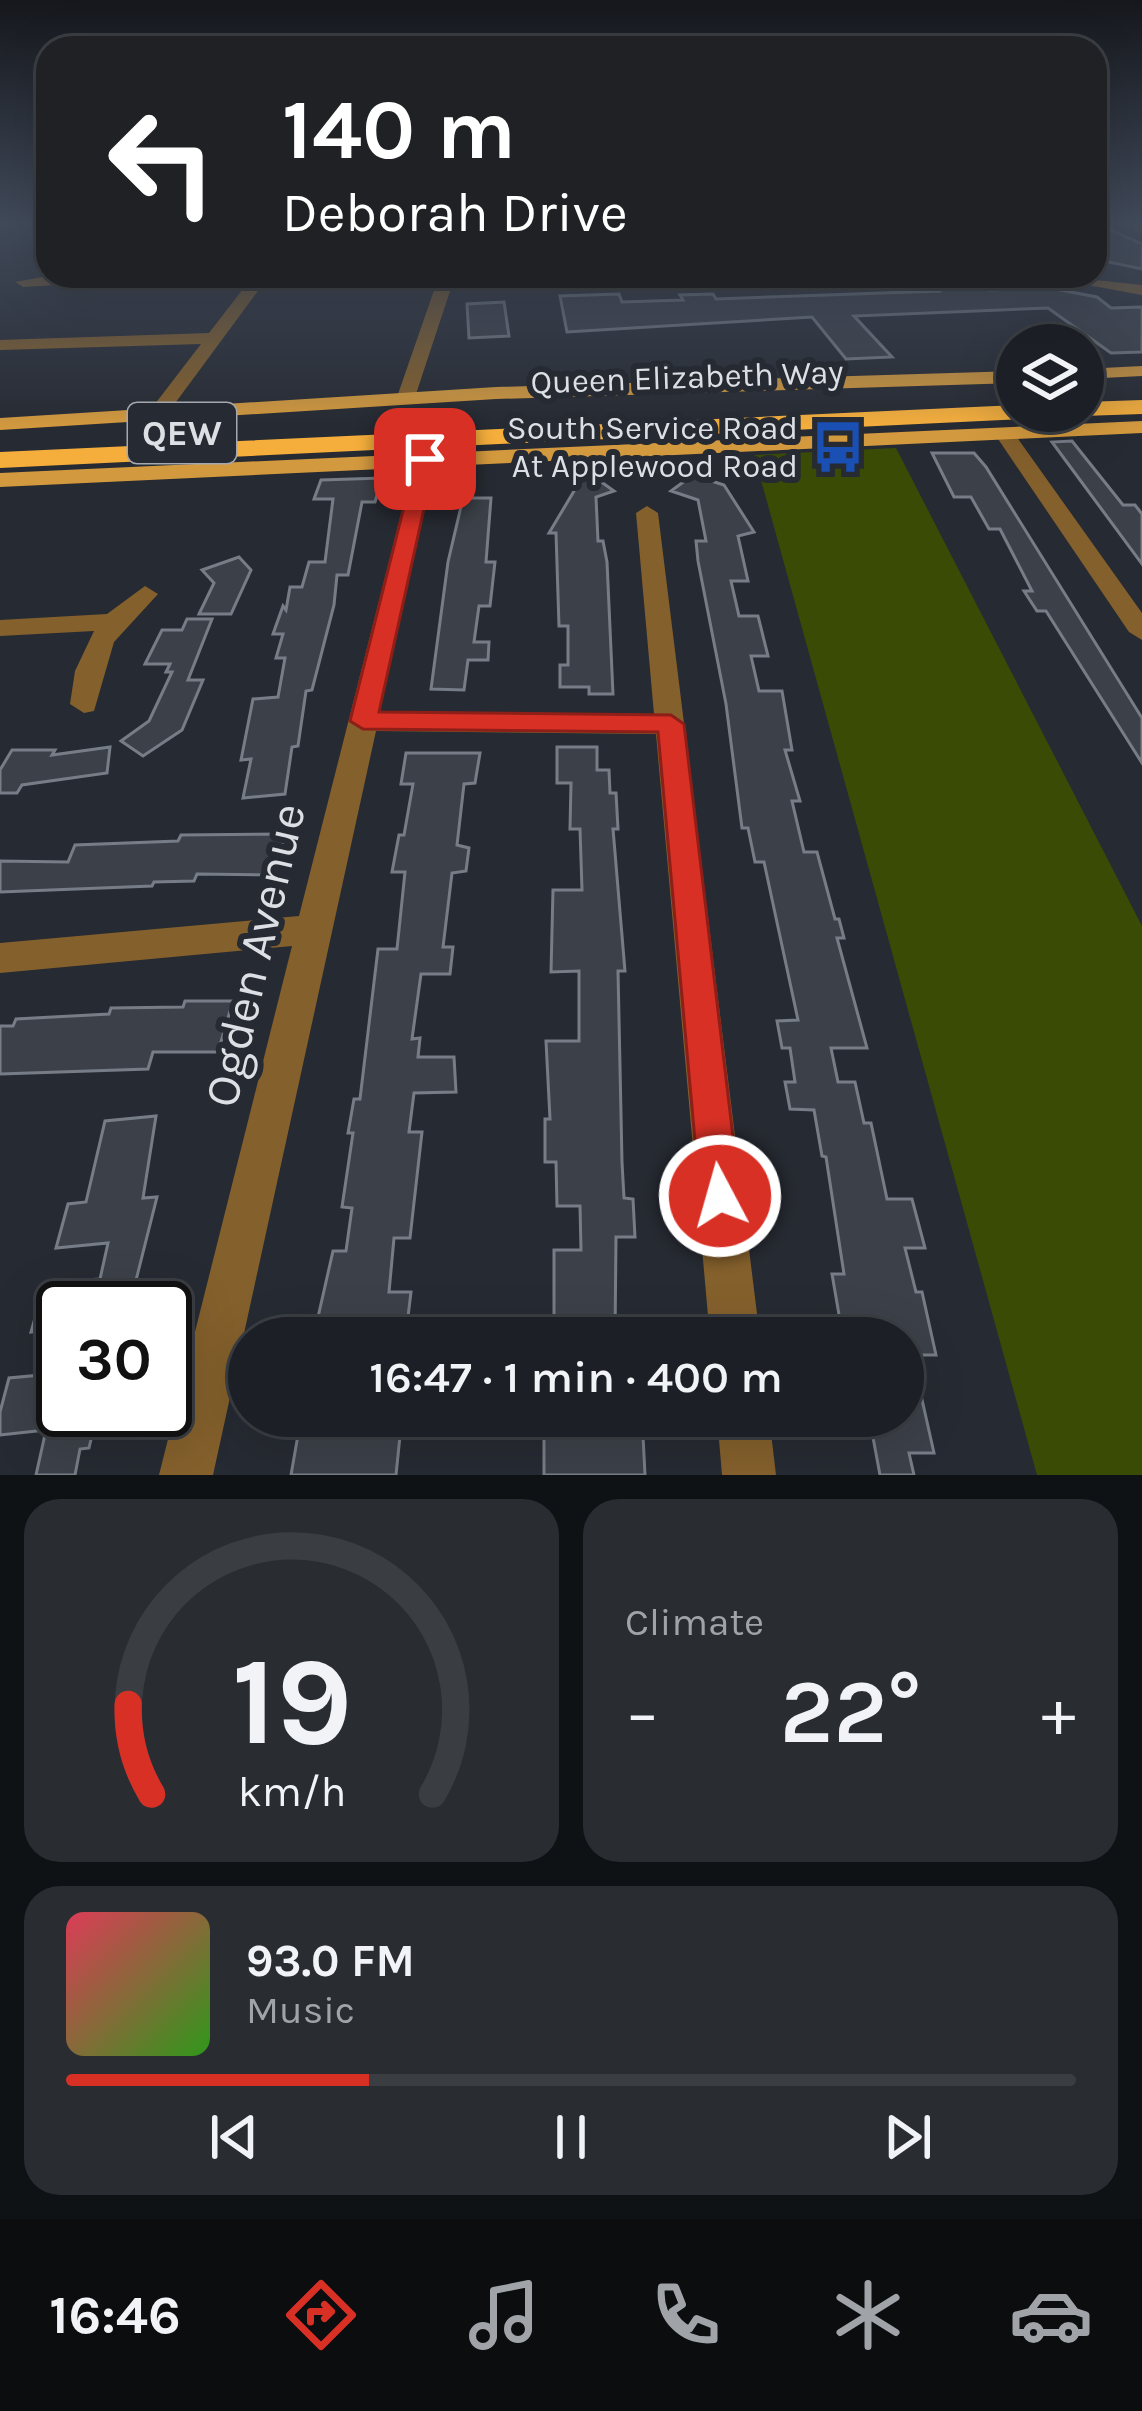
<!DOCTYPE html>
<meta charset="utf-8">
<style>
:root{--surface:#1c2026;--page:#292d32;--text:#f1f3f6;--muted:#a0a3a7;--line:#3a3e43;--accent:#d93025}
body{margin:0;font-family:Karla,sans-serif;background:var(--page);color:var(--text);height:100vh;display:flex;flex-direction:column;font-size:45px;white-space:nowrap}
*{box-sizing:border-box;margin:0}
p{font-size:39px;color:var(--muted)}
.icon{flex:none;width:66px;height:66px;fill:none;stroke:currentColor;stroke-width:2;stroke-linecap:round;stroke-linejoin:round}
.map{position:relative;height:1475px;overflow:hidden}
.details{display:flex;flex-direction:column;gap:24px;padding:24px;background:#0f1215;flex:1}
.details>*{flex:none}
.hud{position:absolute;left:36px;top:36px;width:1071px;height:252px;border-radius:36px;box-shadow:0 12px 48px #0002,0 0 0 3px var(--line);background:#202124;color:#fff;overflow:hidden}
.fabs{position:absolute;left:996px;top:324px;display:grid;gap:24px}
.fabs a{display:grid;place-items:center;width:108px;height:108px;border-radius:50%;background:var(--surface);box-shadow:0 12px 48px #0002,0 0 0 3px var(--line);font-size:60px}
.speed{position:absolute;left:36px;top:1281px;display:flex;gap:24px;font-size:60px;font-weight:700;text-align:center}
.speed>*{display:grid;place-content:center;width:156px;height:156px;border-radius:50%;background:var(--surface);box-shadow:0 12px 48px #0002,0 0 0 3px var(--line);line-height:1}
.speed .limit{border:6px solid #111;border-radius:18px;background:#fff;color:#111}
.pin{position:absolute;display:grid;place-items:center;width:102px;height:102px;color:#fff;margin:-51px;border-radius:24px;box-shadow:0 6px 18px #0006}
.me{position:absolute;width:132px;margin:-66px;rotate:354deg;stroke-linejoin:round;filter:drop-shadow(0 0 9px #0008)}
.turn{display:flex;align-items:center;gap:42px;height:252px;padding:0 48px;font-size:54px}
.turn .icon{width:156px;height:156px;stroke-width:2.5}
.turn b{display:block;font-size:84px;line-height:102px}
.big{font-size:90px;font-weight:600;line-height:1.1}
.details .widget{flex:1;display:flex;flex-direction:column;justify-content:center;gap:18px;min-width:0;padding:0 42px;border-radius:36px;background:var(--page)}
.details .dial{align-items:center;gap:0}
.dial svg{height:312px;overflow:visible;fill:none;stroke:var(--line);stroke-width:7;stroke-linecap:round;text-anchor:middle}
.dial text{fill:var(--text);stroke:none}
.song{display:flex;align-items:center;gap:36px}
.cover{width:144px;height:144px;border-radius:18px;background:linear-gradient(135deg,hsl(350 70% 55%),hsl(110 70% 35%))}
.played{height:12px;border-radius:6px;background:linear-gradient(90deg,var(--accent) 30%,var(--line) 30%)}
.keys{display:flex;justify-content:space-around;direction:ltr}
.heat{display:flex;justify-content:space-between;align-items:center;font-size:66px;direction:ltr}
.details .tiles{flex:1;display:grid;gap:24px;grid-template-columns:1fr 1fr}
.widget:last-child{grid-column:span 2}
.trip{position:absolute;left:228px;top:1317px;width:696px;height:120px;border-radius:60px;background:var(--surface);box-shadow:0 12px 48px #0002,0 0 0 3px var(--line);font-weight:600;line-height:120px;text-align:center}
.menu{display:flex;height:192px;justify-content:space-around;align-items:center;background:#0b0d0f;color:var(--muted)}
.menu .icon{width:84px;height:84px}
.menu .selected{color:var(--accent)}
.menu b{font-size:54px;color:var(--text)}
.map>svg:first-child{display:block}
.green{fill:#3a4b05}
.building{fill:#3c4149;stroke:#777d87;stroke-width:3}
.lines{fill:none;stroke-linecap:round;stroke-linejoin:round}
.minor{fill:#84602c;fill-rule:evenodd}
.major{fill:#d3993e;fill-rule:evenodd}
.highway{fill:#f5ae3c;fill-rule:evenodd}
.route{fill:#d93025;stroke:#8d1f18;stroke-width:3}
.labels{text-anchor:middle;dominant-baseline:central;stroke-width:12;stroke-linejoin:round;paint-order:stroke}
.far-street-label{font-size:33px;fill:#dcdfe4;stroke:#262a32}
.far-poi-label{font-size:33px;fill:#dcdfe4;stroke:#262a32;text-anchor:end}
.shield{fill:#262a32;stroke:#a5a9af;stroke-width:3}
.shield-label{font-size:36px;font-weight:bold;fill:#dcdfe4}
.near-street-label{font-size:48px;fill:#dcdfe4;stroke:#262a32}
</style>
<div class="map">
<svg width="1142" height="1475" viewBox="0 0 1142 1475">
<rect width="100%" height="100%" fill="#262a32"/>
<!-- green -->
<polygon class="green" points="896,448 1142,926 1142,1475 1037,1475 754,455"/>
<!-- building -->
<g class="building">
<polygon points="1095,223 1142,244 1142,269 1095,259"/>
<polygon points="981,283 989,290 1050,288 1097,297 1111,308 1142,307 1142,352 1111,353 1048,308 854,316 892,357 846,359 812,317 567,332 560,296 619,294 622,302 683,300 680,295 713,294 716,299 939,291 933,285"/>
<polygon points="504,302 509,336 469,338 467,304"/>
<polygon points="1072,441 1123,505 1135,505 1142,514 1142,564 1052,442"/>
<polygon points="932,453 974,453 986,467 1142,718 1142,763 1046,611 1037,611 1024,591 1032,591 1000,529 989,529 971,497 954,497"/>
<polygon points="586,471 614,491 596,497 598,541 603,541 607,562 613,694 589,694 589,687 560,687 560,665 568,665 568,626 559,626 556,533 549,533"/>
<polygon points="693,475 724,485 754,532 738,536 748,581 731,581 739,616 758,616 768,656 751,656 759,691 782,691 792,750 785,750 800,801 792,801 804,852 817,852 835,919 839,919 844,938 837,938 867,1048 831,1048 838,1082 855,1082 864,1123 871,1123 887,1199 912,1199 925,1248 905,1248 916,1292 922,1292 936,1355 912,1355 934,1453 909,1453 914,1475 880,1475 869,1416 903,1416 903,1338 843,1338 832,1274 844,1274 826,1157 822,1156 814,1110 790,1109 785,1082 795,1082 790,1048 782,1048 777,1021 798,1020 764,862 755,862 748,828 742,828 726,704 698,561 696,541 706,541 698,500 671,491"/>
<polygon points="382,478 375,502 362,502 348,575 337,575 334,605 312,690 306,691 298,746 292,747 285,794 243,798 251,759 241,760 253,699 278,697 285,658 276,658 283,634 273,634 283,606 286,610 290,587 302,587 309,562 325,562 333,499 314,499 321,480"/>
<polygon points="463,498 491,498 486,562 495,562 490,606 479,606 474,642 489,642 488,660 468,660 464,690 431,689 448,562"/>
<polygon points="239,557 251,570 231,614 199,614 214,583 202,570"/>
<polygon points="187,619 212,619 188,680 203,680 182,730 143,756 121,741 149,721 172,672 166,672 170,664 145,664 162,630 182,630"/>
<polygon points="110,747 107,773 22,785 17,793 0,793 0,770 12,750 55,750 52,755"/>
<polygon points="557,747 597,747 597,770 609,770 610,793 616,793 618,829 613,829 625,971 618,971 622,1162 624,1198 633,1199 635,1237 616,1237 615,1338 562,1338 562,1328 554,1328 554,1250 581,1250 580,1206 557,1206 556,1162 545,1162 545,1119 550,1119 546,1041 579,1041 579,971 551,972 553,890 582,890 580,829 570,829 571,783 557,783"/>
<polygon points="406,753 480,753 475,783 464,784 457,845 469,848 466,871 452,873 443,947 453,947 450,974 421,974 412,1039 420,1038 418,1057 454,1057 456,1092 414,1093 409,1132 422,1132 410,1238 394,1238 389,1292 411,1292 407,1325 316,1326 333,1251 346,1251 352,1208 342,1207 353,1133 348,1133 354,1099 360,1099 378,949 397,949 405,872 392,872 399,835 404,835 413,784 401,784"/>
<polygon points="285,834 275,875 197,874 194,881 154,882 152,886 0,892 0,861 68,862 75,845 178,841 181,835"/>
<polygon points="185,1001 233,1001 218,1052 153,1052 148,1069 0,1074 0,1026 13,1026 16,1019 109,1014 111,1008 183,1007"/>
<polygon points="156,1116 143,1198 157,1197 129,1308 63,1308 63,1329 31,1332 45,1283 100,1279 108,1243 56,1248 68,1204 86,1202 105,1121"/>
<polygon points="63,1373 63,1410 98,1410 89,1448 80,1449 75,1475 36,1475 46,1430 0,1435 0,1412 9,1378"/>
<polygon points="313,1416 364,1416 362,1435 400,1436 396,1475 291,1475 298,1435 310,1435"/>
<polygon points="544,1416 642,1416 645,1475 544,1475"/>
</g>
<g class="lines">
<!-- minor -->
<g class="minor">
<polygon points="1121,223 1142,224 1142,233"/>
<polygon points="130,276 122,281 23,287 15,282 48,276"/>
<polygon points="253,276 269,276 162,421 145,417 201,344 0,350 0,340 209,333"/>
<polygon points="439,276 455,276 415,397 399,401 397,397"/>
<polygon points="1058,276 1142,285 1142,295 1066,281"/>
<polygon points="997,429 1011,429 1142,613 1142,640 1129,632 994,433"/>
<polygon points="425,453 435,459 380,711 654,714 636,513 647,506 658,513 760,1338 710,1338 656,734 376,731 213,1475 159,1475 292,946 0,973 0,943 299,916 415,459"/>
<polygon points="145,586 158,594 114,642 94,711 84,713 70,704 75,671 94,631 0,636 0,620 107,614"/>
<polygon points="717,1416 769,1416 776,1475 722,1475"/>
</g>
<!-- major -->
<g class="major">
<polygon points="1142,366 1142,376 1083,379 1083,369"/>
<polygon points="1017,371 1017,383 496,399 0,430 0,418 496,387"/>
<polygon points="1142,421 1142,433 0,487 0,473"/>
</g>
<!-- highway -->
<g class="highway">
<polygon points="1142,400 1142,414 1083,416 1073,411 1083,411 1083,402"/>
<polygon points="1017,405 1017,411 1056,411 1044,418 0,468 0,452"/>
</g>
</g>
<!-- sky -->
<linearGradient id="sky" x2="0" y2="1"><stop stop-color="#15171c"/><stop offset="0.52" stop-color="#414a5a"/><stop offset="1" stop-color="#414a5a" stop-opacity="0"/></linearGradient>
<rect width="1142" height="429" fill="url(#sky)"/>
<!-- route -->
<polygon class="route" points="425,453 435,459 379,712 671,715 684,724 740,1196 734,1211 720,1216 706,1211 700,1196 658,732 363,729 350,721 416,459"/>
<!-- icons -->
<defs>
<g id="bus-bare" transform="scale(4.14)"><path d="M-5-6H5V4H4V6H2V4H-2V6H-4V4H-5ZM-3.5-4V0h7V-4ZM-3.5 1.2v1.5H-2V1.2ZM2 1.2v1.5H3.5V1.2Z" fill="#1a4fb4" stroke="#262a32" stroke-width="2.5" paint-order="stroke"/></g>
</defs>
<g fill-rule="evenodd">
<use href="#bus-bare" x="838" y="447"/>
</g>
<g class="labels">
<!-- far-street labels -->
<g class="far-street-label">
<text transform="translate(687 377) rotate(-2)">Queen Elizabeth Way</text>
</g>
<!-- far-poi labels -->
<g class="far-poi-label">
<text x="798" y="428">South Service Road<tspan x="798" dy="38">At Applewood Road</tspan></text>
</g>
<!-- shield labels -->
<rect class="shield" x="128" y="403" width="108" height="60" rx="9"/>
<g class="shield-label">
<text x="182" y="433">QEW</text>
</g>
<!-- near-street labels -->
<g class="near-street-label">
<text transform="translate(255 955) rotate(-77)">Ogden Avenue</text>
</g>
</g>
</svg>
<div class="fabs">
<a><svg class="icon" aria-label="layers" viewBox="0 0 24 24"><path d="M12 4l9 5-9 5-9-5zM3 14l9 5 9-5"/></svg></a>
</div>
<div class="speed"><div class="limit">30</div></div>
<div class="pin" style="left:425px;top:459px;background:#d93025"><svg class="icon" aria-label="arrive" viewBox="0 0 24 24"><path d="M6 21V4h12l-3 4 3 4H6"/></svg></div>
<svg class="me" style="left:720px;top:1196px" viewBox="-20 -20 40 40"><circle r="17" fill="#d93025" stroke="#fff" stroke-width="3"/><path d="M0-11L8 9 0 5-8 9z" fill="#fff"/></svg>
<div class="trip">16:47 · 1 min · 400 m</div>
<div class="hud">
<div class="turn"><svg class="icon" aria-label="left" viewBox="0 0 24 24"><path d="M17 20v-9H6M10 6l-5 5 5 5"/></svg><div><b>140 m</b>Deborah Drive</div></div>
</div>
</div>
<section class="details">
<div class="tiles">
<div class="widget dial"><svg viewBox="0 0 100 80">
<path d="M14 69A42 42 0 1 1 86 69"/>
<path d="M14 69A42 42 0 0 1 8 46" stroke="#d93025"/>
<text x="50" y="56" font-size="32" font-weight="700">19</text>
<text x="50" y="72" font-size="11">km/h</text>
</svg></div>
<div class="widget"><p>Climate</p>
<div class="heat"><a>−</a><b class="big">22°</b><a>+</a></div>
</div>
<div class="widget">
<div class="song"><i class="cover"></i><div><b>93.0 FM</b><p>Music</p></div></div>
<div class="played"></div>
<div class="keys"><svg class="icon" aria-label="previous" viewBox="0 0 24 24"><path d="M18 5L8 12l10 7zM5 5v14"/></svg><svg class="icon" aria-label="pause" viewBox="0 0 24 24"><path d="M8 5v14M16 5v14"/></svg><svg class="icon" aria-label="next" viewBox="0 0 24 24"><path d="M6 5l10 7-10 7zM19 5v14"/></svg></div>
</div>
</div>
</section>
<nav class="menu">
<b>16:46</b>
<svg class="icon selected" aria-label="directions" viewBox="0 0 24 24"><path d="M12 3l9 9-9 9-9-9zM9 14v-3h6M13 9l2 2-2 2"/></svg>
<svg class="icon" aria-label="music" viewBox="0 0 24 24"><path d="M9 18V5l10-2v13"/><circle cx="6" cy="18" r="3"/><circle cx="16" cy="16" r="3"/></svg>
<svg class="icon" aria-label="phone" viewBox="0 0 24 24"><path d="M5 4h4l2 5-3 2q2 4 5 5l2-3 5 2v4C11 20 4 13 5 4z"/></svg>
<svg class="icon" aria-label="climate" viewBox="0 0 24 24"><path d="M12 3v18M4 7l16 10M4 17L20 7"/></svg>
<svg class="icon" aria-label="car" viewBox="0 0 24 24"><path d="M5 17H2v-5l4-1 3-4h7l3 4 3 1v5h-3M9 17h6M6 11h13"/><circle cx="7" cy="17" r="2"/><circle cx="17" cy="17" r="2"/></svg>
</nav>
